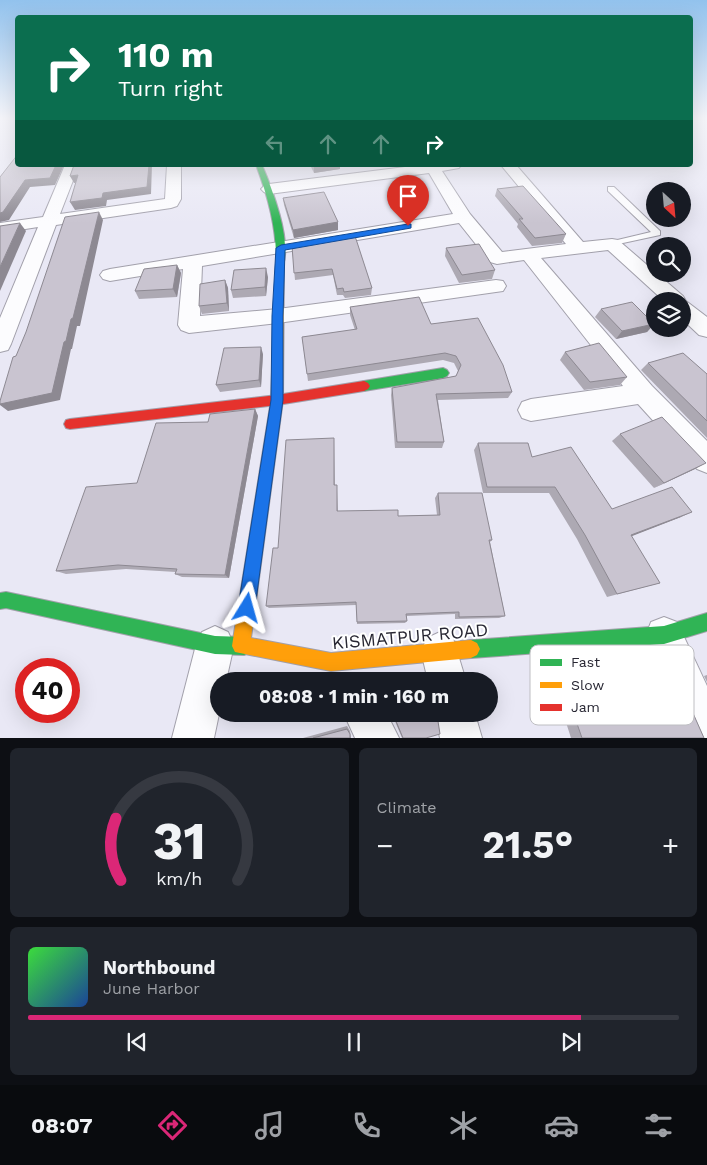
<!DOCTYPE html>
<meta charset="utf-8">
<style>
:root{--surface:#171b24;--page:#20242c;--text:#f1f3f6;--muted:#9ea1a6;--line:#363941;--accent:#db2777}
body{margin:0;font-family:"Work Sans",sans-serif;background:var(--page);color:var(--text);height:100vh;display:flex;flex-direction:column;font-size:19px;white-space:nowrap}
*{box-sizing:border-box;margin:0}
p{font-size:16px;color:var(--muted)}
.icon{flex:none;width:28px;height:28px;fill:none;stroke:currentColor;stroke-width:2;stroke-linecap:round;stroke-linejoin:round}
.map{position:relative;height:738px;overflow:hidden}
.details{display:flex;flex-direction:column;gap:10px;padding:10px;background:#0d0f14;flex:1}
.details>*{flex:none}
.top-card{position:absolute;left:15px;top:15px;width:678px;height:152px;border-radius:5px;box-shadow:0 5px 20px #0002;background:#0b6e4f;color:#fff;overflow:hidden}
.needle{width:32px;rotate:154deg}
.buttons{position:absolute;left:646px;top:182px;display:grid;gap:10px}
.buttons a{display:grid;place-items:center;width:45px;height:45px;border-radius:50%;background:var(--surface);box-shadow:0 5px 20px #0002;font-size:25px}
.speed{position:absolute;left:15px;top:658px;display:flex;gap:10px;font-size:25px;font-weight:700;text-align:center}
.speed>*{display:grid;place-content:center;width:65px;height:65px;border-radius:50%;background:var(--surface);box-shadow:0 5px 20px #0002;line-height:1}
.speed .limit{border:8px solid #d22;background:#fff;color:#111}
.pin{position:absolute;display:grid;place-items:center;width:42px;height:42px;color:#fff;margin:-51px -21px;border-radius:50% 50% 50% 0;rotate:-45deg;box-shadow:0 0 5px #0007}
.pin .icon{rotate:45deg}
.me{position:absolute;width:55px;margin:-28px;rotate:8deg;stroke-linejoin:round;filter:drop-shadow(0 0 4px #0008)}
.turn{display:flex;align-items:center;gap:18px;height:105px;padding:0 20px;font-size:22px}
.turn .icon{width:65px;height:65px;stroke-width:2.5}
.turn b{display:block;font-size:35px;line-height:42px}
.lanes{display:flex;align-items:center;height:48px;padding:0 20px;background:#0003;justify-content:center;gap:25px;direction:ltr}
.lanes .off{opacity:.35}
.big{font-size:38px;font-weight:700;line-height:1.1}
.details .widget{flex:1;display:flex;flex-direction:column;justify-content:center;gap:8px;min-width:0;padding:0 18px;border-radius:8px;background:var(--page)}
.details .dial{align-items:center;gap:0}
.dial svg{height:130px;overflow:visible;fill:none;stroke:var(--line);stroke-width:7;stroke-linecap:round;text-anchor:middle}
.dial text{fill:var(--text);stroke:none}
.song{display:flex;align-items:center;gap:15px}
.cover{width:60px;height:60px;border-radius:8px;background:linear-gradient(135deg,hsl(120 70% 55%),hsl(220 70% 35%))}
.played{height:5px;border-radius:2px;background:linear-gradient(90deg,var(--accent) 85%,var(--line) 85%)}
.keys{display:flex;justify-content:space-around;direction:ltr}
.heat{display:flex;justify-content:space-between;align-items:center;font-size:28px;direction:ltr}
.details .tiles{flex:1;display:grid;gap:10px;grid-template-columns:1fr 1fr}
.widget:last-child{grid-column:span 2}
.trip{position:absolute;left:210px;top:672px;width:288px;height:50px;border-radius:25px;background:var(--surface);box-shadow:0 5px 20px #0002;font-weight:700;line-height:50px;text-align:center}
.menu{display:flex;height:80px;justify-content:space-around;align-items:center;background:#090b0e;color:var(--muted)}
.menu .icon{width:35px;height:35px}
.menu .on{color:var(--accent)}
.menu b{font-size:22px;color:var(--text)}
.map>svg:first-child{display:block}
.lines{fill:none;stroke-linecap:round;stroke-linejoin:round}
.lane-casing{stroke:#a2a0ab;stroke-width:2}
.street-casing{stroke:#a2a0ab;stroke-width:2}
.fast-casing{stroke:#a2a0ab;stroke-width:2}
.slow-casing{stroke:#a2a0ab;stroke-width:2}
.jam-casing{stroke:#a2a0ab;stroke-width:2}
.lane{fill:#fcfcfe;fill-rule:evenodd}
.street{fill:#fcfcfe;fill-rule:evenodd}
.fast{fill:#30b455;fill-rule:evenodd}
.slow{fill:#ff9f0a;fill-rule:evenodd}
.jam{fill:#e5322d;fill-rule:evenodd}
.wall{fill:#ada9b3}
.shaded-wall{fill:#8d8992}
.building{fill:#c9c4d0;stroke:#8d8992}
.route{fill:#1a73e8;stroke:#114b97}
.labels{text-anchor:middle;dominant-baseline:central;stroke-width:4;stroke-linejoin:round;paint-order:stroke}
.near-street-label{font-size:18px;fill:#282733;stroke:#fff}
.key{fill:#fff;stroke:#bebec2;stroke-width:1}
.key-label{font-size:14px;fill:#282733}
</style>
<div class="map">
<svg width="707" height="738" viewBox="0 0 707 738">
<rect width="100%" height="100%" fill="#e9e8f5"/>
<g class="lines">
<!-- lane casing -->
<g class="lane-casing">
<polygon id="lane" points="608,187 614,187 660,231 660,235 609,246 609,242 651,232 608,191"/>
</g>
<!-- street casing -->
<g class="street-casing">
<g id="street">
<polygon points="65,165 79,165 60,214 165,199 167,165 181,165 181,199 177,206 171,208 56,225 11,344 8,350 0,352 0,318 38,227 0,233 0,223 43,217"/>
<polygon points="421,165 461,165 459,168 442,171 470,214 502,252 566,244 501,165 516,165 583,242 612,239 618,240 683,296 686,301 707,317 707,337 699,335 682,319 682,301 664,301 608,250 541,258 652,386 707,441 707,473 697,469 638,404 531,421 522,418 518,410 522,402 531,399 623,386 524,260 497,264 490,262 459,223 202,266 200,316 278,309 496,280 503,281 506,286 503,291 278,323 189,333 181,330 178,325 183,269 110,281 103,279 100,275 103,271 110,269 453,214 429,173 269,194 264,192 261,189 264,186 269,184"/>
<polygon points="664,617 677,622 707,686 707,738 689,738 646,635 651,622"/>
<polygon points="215,626 228,632 234,645 226,681 219,681 219,714 214,738 172,738 196,645 202,632"/>
<polygon points="440,632 453,638 466,681 428,681 421,651 427,638"/>
<polygon points="344,714 387,714 399,738 355,738"/>
<polygon points="435,714 475,714 482,738 440,738"/>
</g>
</g>
<!-- fast casing -->
<g class="fast-casing">
<g id="fast">
<path d="M256,165H262C272,188 292,241 283,265H277L276,263C277,229 268,197 256,165Z"/>
<polygon points="443,368 447,370 449,373 447,376 443,378 364,391 360,389 358,386 360,383 364,381"/>
<polygon points="6,592 215,636 244,637 250,640 253,646 250,652 244,655 215,654 6,608 0,609 0,593"/>
<polygon points="707,613 707,631 664,644 471,658 465,655 462,649 465,643 471,640 664,626"/>
</g>
</g>
<!-- slow casing -->
<g class="slow-casing">
<polygon id="slow" points="280,260 284,263 283,400 251,638 331,653 471,640 477,643 480,649 477,655 471,658 331,671 235,652 232,646 271,400 276,263"/>
</g>
<!-- jam casing -->
<g class="jam-casing">
<polygon id="jam" points="364,381 368,383 370,386 368,389 364,391 277,405 70,429 66,428 64,424 66,420 70,419 277,395"/>
</g>
<!-- lane -->
<use href="#lane" class="lane"/>
<!-- street -->
<use href="#street" class="street"/>
<!-- fast -->
<use href="#fast" class="fast"/>
<!-- slow -->
<use href="#slow" class="slow"/>
<!-- jam -->
<use href="#jam" class="jam"/>
</g>
<!-- wall -->
<g class="wall">
<polygon points="310,165 340,165 340,169 314,173"/>
<polygon points="497,189 566,234 562,243 532,246 517,227 518,224 495,196"/>
<polygon points="283,198 338,222 338,230 294,238 284,205"/>
<polygon points="292,246 372,288 371,295 345,298 343,295 337,295 333,275 295,280"/>
<polygon points="446,248 495,270 492,279 459,283 445,256"/>
<polygon points="177,265 181,273 177,297 139,299 135,291"/>
<polygon points="268,277 266,296 233,298 231,290"/>
<polygon points="225,280 228,288 229,311 202,314 199,306"/>
<polygon points="350,307 431,324 512,392 508,398 438,400 444,442 442,448 395,448 391,395 392,388 456,376 458,371 454,363 443,360 308,381 302,337 355,330 350,315"/>
<polygon points="601,309 654,324 647,332 616,339 595,317"/>
<polygon points="565,352 627,377 620,385 584,390 560,360"/>
<polygon points="263,354 261,387 220,392 216,385"/>
<polygon points="648,363 707,374 707,438 641,370"/>
<polygon points="255,409 258,416 229,578 182,577 175,574 176,572 126,569 66,574 56,571 137,483 208,422"/>
<polygon points="620,434 695,469 654,488 612,441"/>
<polygon points="334,438 335,485 337,490 338,511 398,516 437,515 435,498 438,493 492,540 490,542 505,616 499,618 455,619 455,614 407,616 407,621 405,623 357,624 356,605 269,608 266,606 278,548"/>
<polygon points="478,443 532,457 612,509 681,517 631,536 660,583 607,597 577,539 549,493 483,493 474,450"/>
<polygon points="658,668 673,668 704,738 571,738 563,713 627,703 615,675"/>
<polygon points="707,675 707,682 704,676"/>
<polygon points="392,714 446,714 437,715 426,738 402,738"/>
<polygon points="347,726 350,731 351,738 303,738"/>
</g>
<!-- shaded-wall -->
<g class="shaded-wall">
<polygon points="56,165 64,165 55,185 30,187 9,220 0,222 0,213 25,180"/>
<polygon points="149,165 152,165 151,194 107,200 106,206 75,210 70,202 103,193"/>
<polygon points="314,165 340,165 340,169 314,173"/>
<polygon points="78,175 82,182 74,183 70,176"/>
<polygon points="99,212 103,220 80,326 77,326 72,349 71,349 60,400 8,411 0,405 0,404 64,342 71,319"/>
<polygon points="338,222 338,230 294,238 293,230"/>
<polygon points="20,223 26,231 0,291 0,267"/>
<polygon points="177,265 181,273 177,297 173,289"/>
<polygon points="266,268 268,277 266,296 265,287"/>
<polygon points="225,280 228,288 229,311 227,303"/>
<polygon points="654,324 647,332 616,339 622,331"/>
<polygon points="261,347 263,354 261,387 259,380"/>
<polygon points="255,409 258,416 229,578 225,575"/>
<polygon points="706,463 695,469 654,488 664,483"/>
<polygon points="692,512 681,517 622,540 631,535"/>
</g>
<!-- building -->
<g class="building">
<polygon points="18,154 18,165 56,165 50,178 25,180 3,212 0,213 0,177"/>
<polygon points="74,165 149,165 147,187 103,193 102,198 70,202 78,175 70,176"/>
<polygon points="523,186 566,234 535,238 519,219 523,219 497,189"/>
<polygon points="324,192 338,222 293,230 283,198"/>
<polygon points="99,212 73,318 71,319 66,341 64,342 52,393 0,404 0,401 13,357 16,356 26,332 65,217"/>
<polygon points="20,223 0,267 0,226"/>
<polygon points="355,236 372,288 344,292 343,288 337,289 332,269 294,273 292,246"/>
<polygon points="479,244 495,270 462,275 446,248"/>
<polygon points="177,265 173,289 135,291 144,269"/>
<polygon points="266,268 265,287 231,290 234,270"/>
<polygon points="225,280 227,303 199,306 200,284"/>
<polygon points="419,297 431,324 478,318 503,365 512,392 436,394 444,442 397,442 392,388 456,376 461,365 456,356 445,353 307,374 302,337 357,329 350,307"/>
<polygon points="632,302 654,324 622,331 601,309"/>
<polygon points="599,343 627,377 590,382 565,352"/>
<polygon points="261,347 259,380 216,385 224,348"/>
<polygon points="683,353 707,374 707,421 648,363"/>
<polygon points="255,409 225,575 175,574 177,569 118,565 56,571 86,487 137,483 156,423 208,422 210,414"/>
<polygon points="662,417 706,463 664,483 620,434"/>
<polygon points="334,438 334,485 337,485 337,511 398,510 398,516 440,515 438,493 482,493 492,540 489,540 505,616 459,617 459,612 406,614 407,621 357,622 356,602 266,606 273,548 278,548 286,440"/>
<polygon points="478,443 528,443 532,457 571,447 612,509 672,487 692,512 631,535 660,583 617,594 585,535 555,487 487,487"/>
<polygon points="673,668 704,738 582,738 574,715 641,704 629,676"/>
<polygon points="429,680 429,681 414,681"/>
<polygon points="393,714 446,714 437,715 440,734 426,738 403,738"/>
<polygon points="347,729 350,734 350,738 313,738"/>
</g>
<!-- sky -->
<linearGradient id="sky" x2="0" y2="1"><stop stop-color="#92c2ed"/><stop offset="0.53" stop-color="#f5f5fa"/><stop offset="1" stop-color="#f5f5fa" stop-opacity="0"/></linearGradient>
<rect width="707" height="223" fill="url(#sky)"/>
<!-- route -->
<polygon class="route" points="408,224 411,224 411,228 285,250 283,316 283,400 255,608 253,614 247,617 241,614 238,608 271,400 272,316 276,248 281,245"/>
<g class="labels">
<!-- near-street labels -->
<g class="near-street-label">
<text transform="translate(410 636) rotate(-5)">KISMATPUR ROAD</text>
</g>
</g>
<!-- legend -->
<rect x="530" y="645" width="164" height="80" rx="8" class="key"/>
<rect x="540" y="659" width="22" height="7" fill="#30b455"/>
<rect x="540" y="682" width="22" height="6" fill="#ff9f0a"/>
<rect x="540" y="704" width="22" height="7" fill="#e5322d"/>
<g class="key-label">
<text x="571" y="667">Fast</text>
<text x="571" y="690">Slow</text>
<text x="571" y="712">Jam</text>
</g>
</svg>
<div class="buttons">
<a><svg class="needle" viewBox="-14 -14 28 28"><path d="M0-13l5 13h-10z" fill="#e53935"/><path d="M0 13l5-13h-10z" fill="#9ea1a6"/></svg></a>
<a><svg class="icon" aria-label="search" viewBox="0 0 24 24"><circle cx="10" cy="10" r="6"/><path d="M15 15l6 6"/></svg></a>
<a><svg class="icon" aria-label="layers" viewBox="0 0 24 24"><path d="M12 4l9 5-9 5-9-5zM3 14l9 5 9-5"/></svg></a>
</div>
<div class="speed"><div class="limit">40</div></div>
<div class="pin" style="left:408px;top:226px;background:#d93025"><svg class="icon" aria-label="arrive" viewBox="0 0 24 24"><path d="M6 21V4h12l-3 4 3 4H6"/></svg></div>
<svg class="me" style="left:247px;top:608px" viewBox="-20 -20 40 40"><path d="M0-17L14 15 0 8-14 15z" fill="#1a73e8" stroke="#fff" stroke-width="4"/></svg>
<div class="trip">08:08 · 1 min · 160 m</div>
<div class="top-card">
<div class="turn"><svg class="icon" aria-label="right" viewBox="0 0 24 24"><path d="M7 20v-9h11M14 6l5 5-5 5"/></svg><div><b>110 m</b>Turn right</div></div>
<div class="lanes"><svg class="icon off" aria-label="left" viewBox="0 0 24 24"><path d="M17 20v-9H6M10 6l-5 5 5 5"/></svg><svg class="icon off" aria-label="ahead" viewBox="0 0 24 24"><path d="M12 20V5M6 11l6-6 6 6"/></svg><svg class="icon off" aria-label="ahead" viewBox="0 0 24 24"><path d="M12 20V5M6 11l6-6 6 6"/></svg><svg class="icon" aria-label="right" viewBox="0 0 24 24"><path d="M7 20v-9h11M14 6l5 5-5 5"/></svg></div>
</div>
</div>
<section class="details">
<div class="tiles">
<div class="widget dial"><svg viewBox="0 0 100 80">
<path d="M14 69A42 42 0 1 1 86 69"/>
<path d="M14 69A42 42 0 0 1 11 31" stroke="#db2777"/>
<text x="50" y="56" font-size="32" font-weight="700">31</text>
<text x="50" y="72" font-size="11">km/h</text>
</svg></div>
<div class="widget"><p>Climate</p>
<div class="heat"><a>−</a><b class="big">21.5°</b><a>+</a></div>
</div>
<div class="widget">
<div class="song"><i class="cover"></i><div><b>Northbound</b><p>June Harbor</p></div></div>
<div class="played"></div>
<div class="keys"><svg class="icon" aria-label="previous" viewBox="0 0 24 24"><path d="M18 5L8 12l10 7zM5 5v14"/></svg><svg class="icon" aria-label="pause" viewBox="0 0 24 24"><path d="M8 5v14M16 5v14"/></svg><svg class="icon" aria-label="next" viewBox="0 0 24 24"><path d="M6 5l10 7-10 7zM19 5v14"/></svg></div>
</div>
</div>
</section>
<nav class="menu">
<b>08:07</b>
<svg class="icon on" aria-label="directions" viewBox="0 0 24 24"><path d="M12 3l9 9-9 9-9-9zM9 14v-3h6M13 9l2 2-2 2"/></svg>
<svg class="icon" aria-label="music" viewBox="0 0 24 24"><path d="M9 18V5l10-2v13"/><circle cx="6" cy="18" r="3"/><circle cx="16" cy="16" r="3"/></svg>
<svg class="icon" aria-label="phone" viewBox="0 0 24 24"><path d="M5 4h4l2 5-3 2q2 4 5 5l2-3 5 2v4C11 20 4 13 5 4z"/></svg>
<svg class="icon" aria-label="climate" viewBox="0 0 24 24"><path d="M12 3v18M4 7l16 10M4 17L20 7"/></svg>
<svg class="icon" aria-label="car" viewBox="0 0 24 24"><path d="M5 17H2v-5l4-1 3-4h7l3 4 3 1v5h-3M9 17h6M6 11h13"/><circle cx="7" cy="17" r="2"/><circle cx="17" cy="17" r="2"/></svg>
<svg class="icon" aria-label="filters" viewBox="0 0 24 24"><path d="M4 7h16M4 17h16"/><circle cx="9" cy="7" r="2"/><circle cx="15" cy="17" r="2"/></svg>
</nav>
